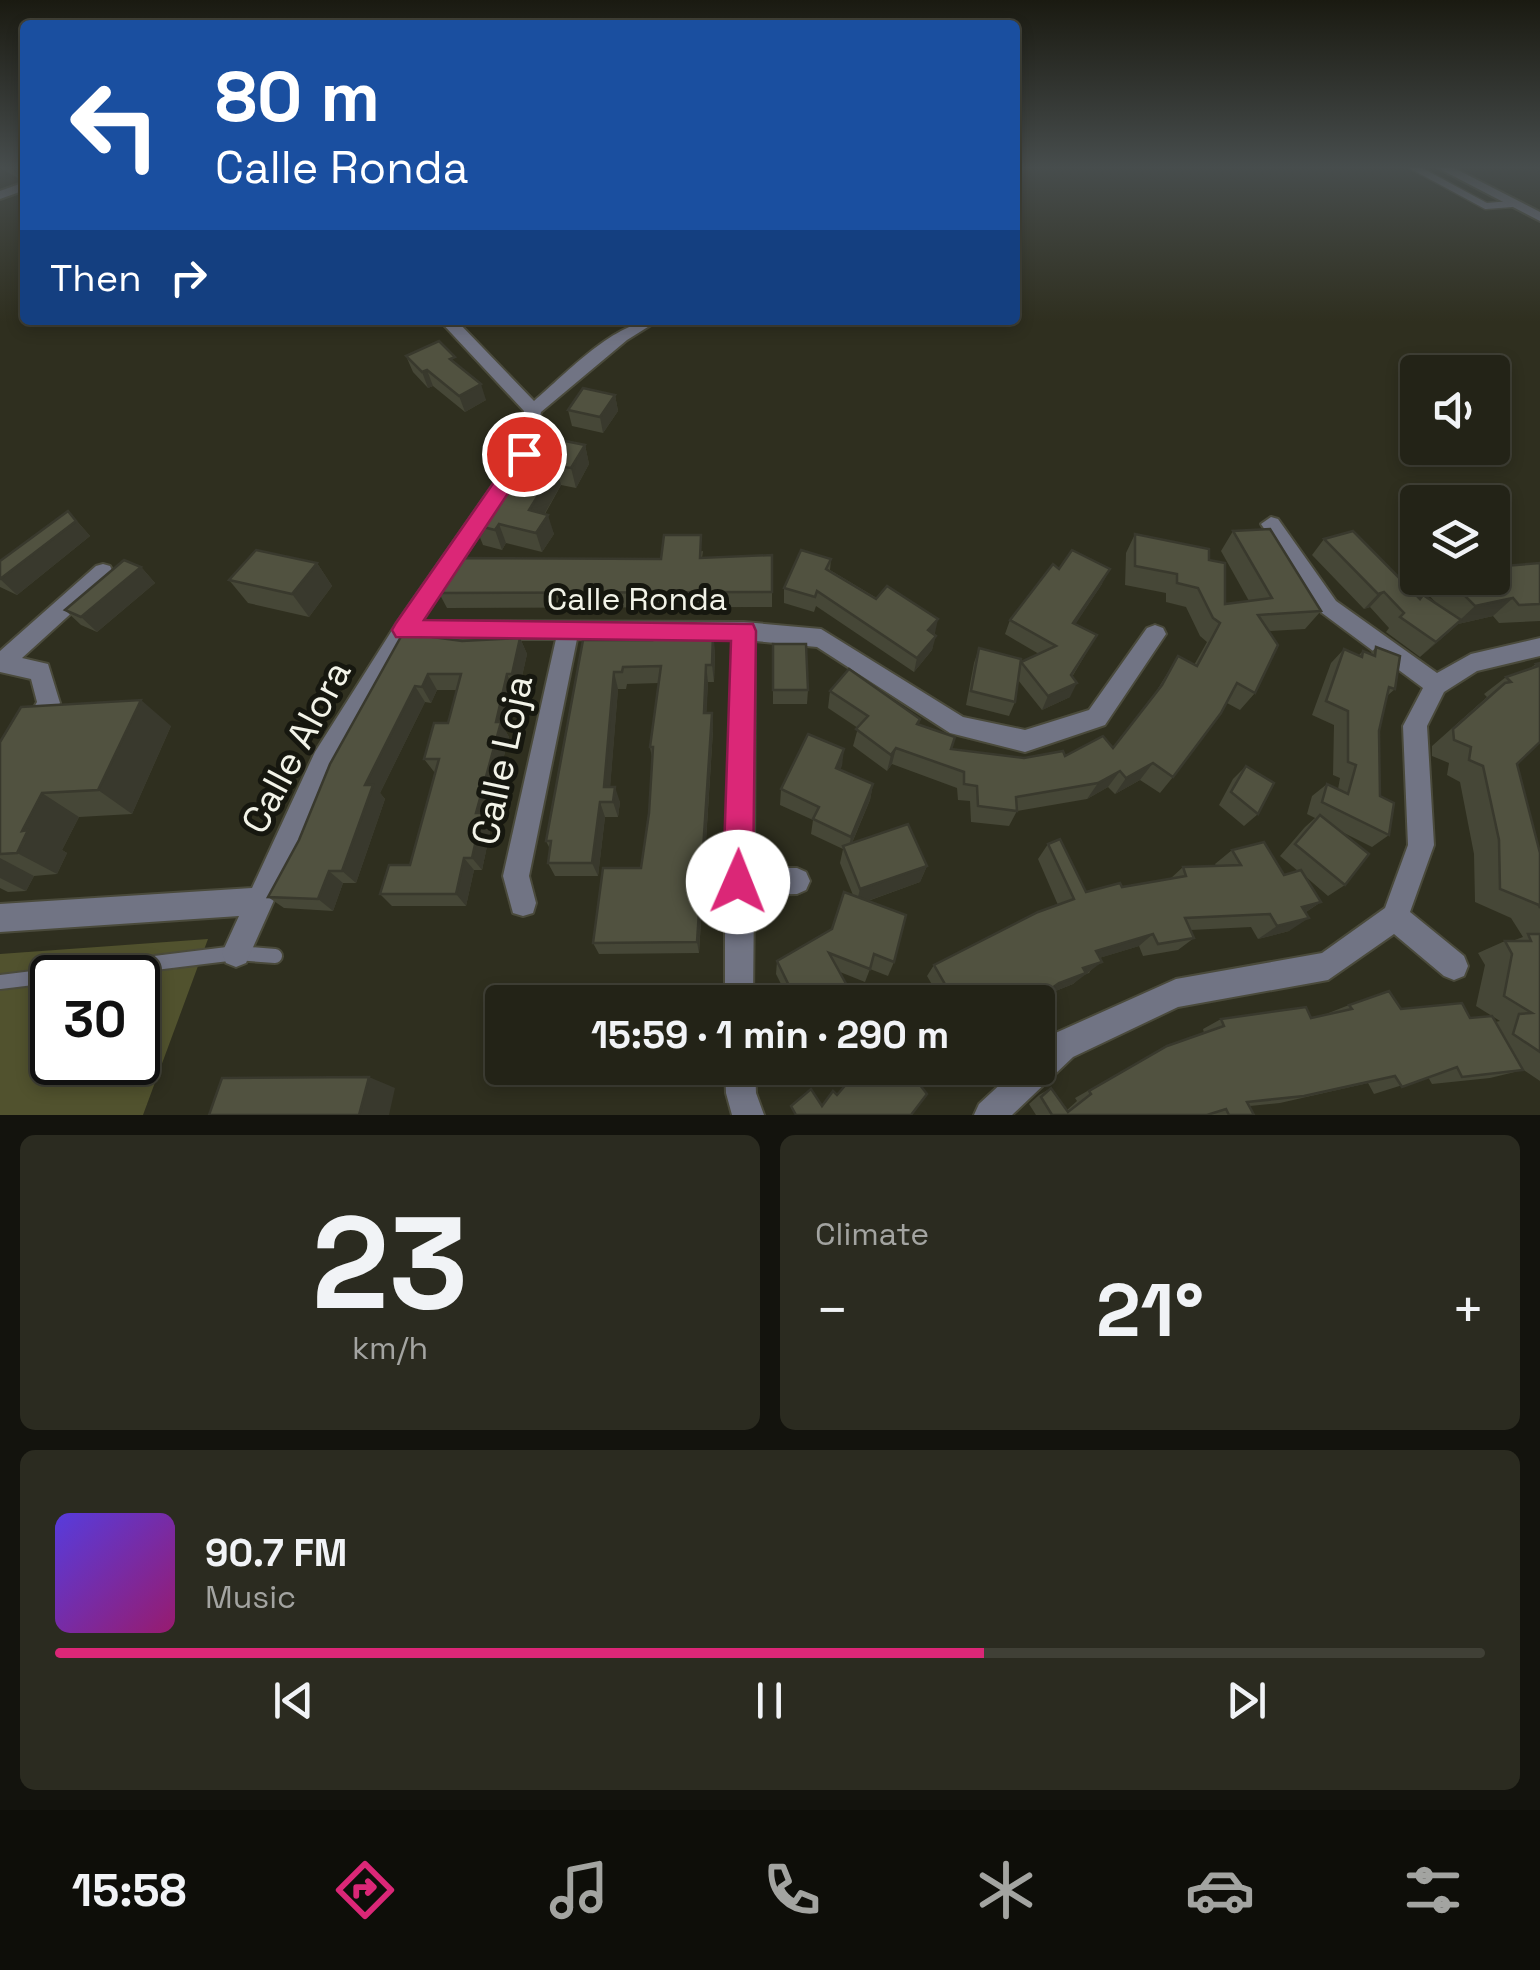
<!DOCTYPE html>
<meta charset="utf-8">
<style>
:root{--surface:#232317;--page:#2b2b20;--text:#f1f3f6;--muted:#a3a4a1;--line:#404036;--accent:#db2777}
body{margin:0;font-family:"Space Grotesk",sans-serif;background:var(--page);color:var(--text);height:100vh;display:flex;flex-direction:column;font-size:38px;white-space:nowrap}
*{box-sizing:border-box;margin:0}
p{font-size:32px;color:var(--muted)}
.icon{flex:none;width:55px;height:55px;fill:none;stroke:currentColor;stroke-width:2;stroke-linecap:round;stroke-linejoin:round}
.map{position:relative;height:1115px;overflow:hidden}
.panel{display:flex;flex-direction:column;gap:20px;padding:20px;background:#13130d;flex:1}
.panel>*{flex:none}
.top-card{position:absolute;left:20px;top:20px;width:1000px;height:305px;border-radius:10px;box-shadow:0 5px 15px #0003,0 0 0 2px var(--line);background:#1a4fa0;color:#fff;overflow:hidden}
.tools{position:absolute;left:1400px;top:355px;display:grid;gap:20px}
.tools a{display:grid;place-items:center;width:110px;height:110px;border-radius:10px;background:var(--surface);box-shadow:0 5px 15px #0003,0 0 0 2px var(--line);font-size:50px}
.speed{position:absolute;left:30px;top:955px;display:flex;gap:20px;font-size:50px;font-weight:700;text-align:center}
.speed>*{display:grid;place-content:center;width:130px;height:130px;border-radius:50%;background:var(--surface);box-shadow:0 5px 15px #0003,0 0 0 2px var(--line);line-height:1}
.speed .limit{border:5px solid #111;border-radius:15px;background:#fff;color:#111}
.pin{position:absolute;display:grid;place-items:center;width:85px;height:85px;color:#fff;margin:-42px;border:5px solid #fff;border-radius:50%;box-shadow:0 2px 10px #0007}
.me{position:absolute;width:110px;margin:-55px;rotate:1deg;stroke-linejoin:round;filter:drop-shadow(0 0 8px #0008)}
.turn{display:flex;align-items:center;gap:35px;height:210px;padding:0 30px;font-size:45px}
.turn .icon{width:130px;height:130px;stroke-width:2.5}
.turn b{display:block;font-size:70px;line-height:85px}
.then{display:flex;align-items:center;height:95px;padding:0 30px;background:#0003;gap:20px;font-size:38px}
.big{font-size:75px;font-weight:700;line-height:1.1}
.panel .card{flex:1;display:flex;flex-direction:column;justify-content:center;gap:15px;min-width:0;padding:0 35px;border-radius:15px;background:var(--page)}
.panel .dial{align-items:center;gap:0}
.dial b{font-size:130px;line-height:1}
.song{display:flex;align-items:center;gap:30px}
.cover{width:120px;height:120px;border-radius:15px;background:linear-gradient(135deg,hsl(250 70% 55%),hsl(320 70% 35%))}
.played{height:10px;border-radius:5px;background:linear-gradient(90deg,var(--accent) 65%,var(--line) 65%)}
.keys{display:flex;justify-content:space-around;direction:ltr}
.heat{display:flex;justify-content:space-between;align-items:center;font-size:55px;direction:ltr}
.panel .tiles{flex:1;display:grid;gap:20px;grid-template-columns:1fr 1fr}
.card:last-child{grid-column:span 2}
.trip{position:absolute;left:485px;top:985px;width:570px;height:100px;border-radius:10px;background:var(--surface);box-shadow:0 5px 15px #0003,0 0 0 2px var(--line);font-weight:700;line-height:100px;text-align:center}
.dock{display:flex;height:160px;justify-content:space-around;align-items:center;background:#0e0e09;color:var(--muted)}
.dock .icon{width:70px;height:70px}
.dock .active{color:var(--accent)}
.dock b{font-size:45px;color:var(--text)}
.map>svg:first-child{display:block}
.green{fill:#51522e;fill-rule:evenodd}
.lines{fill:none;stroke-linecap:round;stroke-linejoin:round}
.lane-far1-casing{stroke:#4a4a3b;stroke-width:9}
.lane-casing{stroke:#4a4a3b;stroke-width:18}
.street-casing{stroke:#4a4a3b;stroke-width:4}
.lane-far1{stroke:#717484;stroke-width:6}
.lane{stroke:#717484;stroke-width:14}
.street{fill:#717484;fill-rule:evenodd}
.wall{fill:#464737}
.shaded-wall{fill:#39392d}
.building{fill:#515240;stroke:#39392d;stroke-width:2.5}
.route{fill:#db2777;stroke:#8e194d;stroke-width:2.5}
.labels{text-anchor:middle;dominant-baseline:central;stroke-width:10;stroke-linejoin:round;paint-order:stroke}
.street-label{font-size:32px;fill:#f2f3e8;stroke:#16170f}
.near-street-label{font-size:38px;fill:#f2f3e8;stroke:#16170f}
</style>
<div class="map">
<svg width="1540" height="1115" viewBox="0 0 1540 1115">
<rect width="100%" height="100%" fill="#2f2f1f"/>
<!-- green -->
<path class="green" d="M208,939L143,1115H0V954ZM52,978H138V1062H52Z"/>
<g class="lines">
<!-- lane-far1 casing -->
<g class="lane-far1-casing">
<polyline id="lane-far1" points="1412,166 1486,206 1512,204"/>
</g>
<!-- lane casing -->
<g class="lane-casing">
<polyline id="lane" points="0,982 236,953 275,956"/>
</g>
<!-- street casing -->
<g class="street-casing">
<g id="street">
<polygon points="1434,166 1450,166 1540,212 1540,221"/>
<polygon points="25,182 25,190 0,199 0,191"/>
<path d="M439,320H456L534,401C567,373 615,320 659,320L627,340L541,412L533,454L422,621L744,622L821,629L963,717L1025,730L1089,710L1147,628L1155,625L1163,628L1166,634L1105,725L1025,752L950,733L817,647L755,641L754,868H797L806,872L810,881L806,890L797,894L754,895L753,1002H725V882L728,875L733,640L577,639L529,876L536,903L533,913L523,916L513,913L503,876L556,639H410L333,768L246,963L236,967L226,963L222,953L239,916L0,932V904L252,888L315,752L396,624L515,453L524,411Z"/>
<polygon points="1271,517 1278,519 1336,601 1437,673 1471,654 1540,638 1540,656 1477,671 1444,692 1427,726 1434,845 1410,912 1464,956 1468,966 1464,976 1454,980 1444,976 1394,934 1328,980 1178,1007 1073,1057 1012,1115 974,1115 979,1104 1018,1068 1038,1068 1038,1049 1051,1035 1176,979 1322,953 1385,908 1408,845 1403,726 1423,688 1322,613 1261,524"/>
<polygon points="103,564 110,566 113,572 110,578 22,658 48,664 60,703 42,736 34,740 26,736 22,729 37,702 31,679 0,672 0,651 96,566"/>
<polygon points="725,1068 755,1068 756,1093 764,1115 732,1115 726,1093"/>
</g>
</g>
<!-- lane-far1 -->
<use href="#lane-far1" class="lane-far1"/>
<!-- lane -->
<use href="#lane" class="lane"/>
<!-- street -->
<use href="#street" class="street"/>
</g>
<!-- wall -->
<g class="wall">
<polygon points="0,166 25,166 20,179 0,168"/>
<polygon points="406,356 459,366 486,400 465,412 433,386 428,388 413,372"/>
<polygon points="615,395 618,411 603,433 572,426 568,410"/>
<polygon points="585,445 589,464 576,488 561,485 545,514 554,534 542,552 506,543 502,550 483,545 475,525"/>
<polygon points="68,511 90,536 17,595 0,587 0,561"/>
<polygon points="1233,531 1321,611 1305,629 1269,631 1255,693 1240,710 1227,703 1173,777 1160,793 1140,780 1115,794 1108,787 1087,799 1017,811 1009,826 971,822 970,801 958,800 957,788 892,764 887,771 853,746 858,728 828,708 830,691 920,719 919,724 951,749 1024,758 1065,756 1113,748 1154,695 1178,656 1194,665 1207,642 1200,636 1186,607 1166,602 1166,593 1125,585 1126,553 1135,534 1209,560 1225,604 1249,601 1221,551"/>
<polygon points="1324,539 1420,599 1437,604 1406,570 1418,557 1418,578 1447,578 1540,563 1540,621 1499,623 1493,616 1458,624 1420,657 1386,632 1389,628 1370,607 1364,609 1312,555"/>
<polygon points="703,551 702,558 772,555 772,607 447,608 439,593 454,571 661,559"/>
<polygon points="831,559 830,570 935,633 932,650 914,672 816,606 814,612 784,603 784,588"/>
<polygon points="317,563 332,586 309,617 248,603 229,580"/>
<polygon points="141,567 155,583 97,632 81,625 65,610"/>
<polygon points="1059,569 1102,584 1075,624 1097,635 1072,677 1070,697 1042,710 1018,680 1015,702 1009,716 966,705 974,663 979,648 1021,664 1039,654 1005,634 1010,620"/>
<polygon points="520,638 527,654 519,690 514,690 505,730 509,737 487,820 491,827 482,870 474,870 466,906 392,906 380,894 410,865 435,773 424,759 448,723 456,690 437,690 431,703 425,702 380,793 385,799 356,883 343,883 333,911 284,908 268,897 299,840 330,764 462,641"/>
<polygon points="583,640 715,650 714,682 708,682 706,713 712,713 713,730 699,953 599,954 593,943 641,868 649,813 652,758 650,747 659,683 627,684 626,689 618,689 610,787 620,802 618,817 605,817 598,876 555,876 548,863 550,849 546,841"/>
<polygon points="773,644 808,690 807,704 773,704"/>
<polygon points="1376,647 1395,689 1387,696 1379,731 1380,796 1389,835 1372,847 1340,831 1345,885 1328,896 1306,877 1321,902 1306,912 1289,931 1258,939 1251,927 1191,930 1194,938 1178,950 1143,956 1139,946 1099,958 1089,973 1083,975 1073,984 1048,994 937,993 927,976 934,965 1058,905 1038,859 1048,844 1086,892 1170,879 1183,867 1216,866 1215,864 1232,850 1284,875 1298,871 1280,856 1305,827 1315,818 1307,814 1312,796 1327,784 1338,789 1340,778 1333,775 1334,725 1312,715 1331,663 1344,649 1359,655 1363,651 1370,654"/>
<polygon points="1540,663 1517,764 1540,853 1540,1081 1522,1069 1523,1070 1490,1078 1432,1084 1428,1077 1374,1094 1368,1083 1280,1103 1250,1106 1254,1115 1036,1115 1029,1104 1039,1095 1051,1088 1067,1110 1077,1101 1075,1098 1167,1046 1204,1033 1203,1029 1221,1019 1311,1018 1326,1014 1349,1005 1401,1009 1495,1022 1500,1021 1476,1006 1485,965 1478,953 1505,941 1512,941 1523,937 1511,918 1475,902 1474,854 1460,782 1447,775 1449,763 1432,756 1432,746 1487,697 1484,694 1506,677 1529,669 1536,664"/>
<polygon points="171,726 132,814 79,817 62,850 67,853 57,874 34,876 26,891 8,892 0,888 0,742"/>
<polygon points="844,749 840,770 873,784 870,800 852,843 927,866 920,882 868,901 894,962 888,976 870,969 865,982 840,972 854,1002 790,1002 776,974 777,961 832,929 853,895 840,863 843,849 811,834 813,820 780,805 781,789"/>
<polygon points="1246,766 1258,814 1244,826 1219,805 1233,779"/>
</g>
<!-- shaded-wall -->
<g class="shaded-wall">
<polygon points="14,166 25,166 25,178 20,179 11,167"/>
<polygon points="427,370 433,386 428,388 422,372"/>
<polygon points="481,384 486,400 465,412 459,396"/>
<polygon points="615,395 618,411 603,433 600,417"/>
<polygon points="585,445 589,464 576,488 571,468"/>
<polygon points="556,466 561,485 535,530 529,510"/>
<polygon points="68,511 90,536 17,595 0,579"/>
<polygon points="548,515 554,534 542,552 536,533"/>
<polygon points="499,524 506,543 502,550 495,530"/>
<polygon points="317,563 332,586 309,617 292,594"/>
<polygon points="141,567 155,583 97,632 81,617"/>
<polygon points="1110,569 1102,584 1067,637 1073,623"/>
<polygon points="1384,592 1370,607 1364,609 1378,594"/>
<polygon points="1513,598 1493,616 1458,624 1420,657 1475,606"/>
<polygon points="938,619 935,633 924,645 928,630"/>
<polygon points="713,633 715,650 714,682 712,665"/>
<polygon points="936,636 932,650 914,672 917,658"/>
<polygon points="520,638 527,654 519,690 512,674"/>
<polygon points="706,665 708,682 706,729 704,713"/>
<polygon points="614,672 618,689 609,802 604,787"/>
<polygon points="428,674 437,690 431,703 422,687"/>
<polygon points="507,674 514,690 505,730 509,737 487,820 491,827 482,870 472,858 476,813"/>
<polygon points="1077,683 1070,697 1042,710 1048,696"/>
<polygon points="415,686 425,702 380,793 385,799 356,883 342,871 365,785"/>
<polygon points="141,700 171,726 132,814 98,790"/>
<polygon points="712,713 713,730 699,953 697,942"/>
<polygon points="896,748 892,764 887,771 891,755"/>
<polygon points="844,749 842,766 833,784 836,768"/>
<polygon points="1153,763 1140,780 1115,794 1126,778"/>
<polygon points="1120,771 1108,787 1087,799 1098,783"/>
<polygon points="873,784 870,800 848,852 851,837"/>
<polygon points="615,787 620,802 618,817 613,802"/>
<polygon points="42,793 79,817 62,850 67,853 57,874 17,853 22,831"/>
<polygon points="600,802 605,817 598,876 592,863"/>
<polygon points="0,858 34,876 26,891 0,878"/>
<polygon points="464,858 474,870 466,906 456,894"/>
<polygon points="927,866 920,882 856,905 860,889"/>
<polygon points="329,871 343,883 333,911 318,899"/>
<polygon points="1321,902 1301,915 1302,907"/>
<polygon points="1309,918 1289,931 1258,939 1277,926"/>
<polygon points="1153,934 1139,946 1083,963 1096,951"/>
<polygon points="1102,962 1073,984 1048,994 1036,1002 1032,1002 1083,968"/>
<polygon points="369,1077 395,1088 389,1115 359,1115"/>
</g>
<!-- building -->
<g class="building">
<polygon points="439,341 455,357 450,359 481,384 459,396 427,370 422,372 406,356"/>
<polygon points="583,388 615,395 600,417 568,410"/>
<polygon points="540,436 585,445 571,468 556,466 529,510 548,515 536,533 499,524 495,530 475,525"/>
<polygon points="68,511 76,521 0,579 0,561"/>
<polygon points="1270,529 1321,611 1258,615 1278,645 1255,693 1237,683 1221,713 1173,777 1153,763 1126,778 1120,771 1098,783 1016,797 1017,811 978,806 977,786 964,784 964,772 896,748 891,755 856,729 868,716 830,691 849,669 920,719 917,724 955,737 951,749 1024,758 1063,751 1065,756 1103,736 1113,748 1162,685 1178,656 1197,666 1220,623 1213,618 1198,588 1177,583 1177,574 1135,566 1135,534 1209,549 1209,560 1225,563 1225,604 1272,598 1233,531"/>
<polygon points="1353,531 1420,599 1423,595 1461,620 1436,642 1400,617 1404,613 1384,592 1378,594 1324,539"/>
<polygon points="664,535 701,535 700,558 772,555 772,592 439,593 446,571 454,571 458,558 661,559"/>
<polygon points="256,550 317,563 292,594 229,580"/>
<polygon points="801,550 831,559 826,569 876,599 887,586 938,619 928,630 936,636 917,658 817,591 815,597 784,588"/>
<polygon points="1072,550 1110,569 1073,623 1097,635 1071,675 1077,683 1048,696 1021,662 1056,646 1010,620 1053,564 1059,569"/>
<polygon points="124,560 141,567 81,617 65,610"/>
<polygon points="1540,563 1540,604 1519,605 1513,598 1475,606 1447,578 1492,578 1492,567"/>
<polygon points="403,633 462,641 520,638 512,674 507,674 496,722 501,722 476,813 482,813 472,858 464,858 456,894 380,894 389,865 410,865 439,759 424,759 434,723 448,723 461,674 428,674 422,687 415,686 365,785 373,785 342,871 329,871 318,899 268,897 299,840 330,764"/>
<polygon points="713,633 712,665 706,665 704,713 712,713 697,942 593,943 603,868 641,868 649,813 653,747 650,747 661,666 623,667 622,672 614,672 604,787 615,787 613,802 600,802 592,863 548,863 551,841 546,841 583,640 652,640 652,634"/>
<polygon points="773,644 806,644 808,690 773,690"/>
<polygon points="1376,647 1400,656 1395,689 1389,687 1379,731 1380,796 1394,803 1389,835 1322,802 1327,784 1348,794 1356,765 1348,762 1348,711 1326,701 1344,649 1362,657 1363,651 1375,656"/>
<polygon points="979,648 1021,659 1015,702 971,691"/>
<polygon points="1540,663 1540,742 1517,764 1540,853 1540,908 1539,905 1500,889 1499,840 1483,766 1469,760 1471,747 1454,740 1453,729 1505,683 1511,682 1506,677 1538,666 1536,664"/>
<polygon points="141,700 98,790 42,793 22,831 28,830 17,853 0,854 0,742 21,707"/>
<polygon points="808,734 844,749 836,768 873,784 851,837 813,819 819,807 781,789"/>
<polygon points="1246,766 1274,783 1258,814 1231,792"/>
<polygon points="1320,815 1369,854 1345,885 1295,844"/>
<polygon points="908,824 927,866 860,889 843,846"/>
<polygon points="1060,839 1086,892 1120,883 1122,887 1186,876 1183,867 1241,865 1232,850 1264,842 1284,875 1301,870 1321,902 1302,907 1309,918 1277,926 1270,914 1185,918 1194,938 1158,944 1153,934 1096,951 1102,962 1083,968 1086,973 1059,983 1032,1002 925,1002 946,986 934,965 1038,912 1074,899 1048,844"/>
<polygon points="844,892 906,915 894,962 874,954 870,969 829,953 855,1000 851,1002 797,1002 777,961 832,929"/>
<polygon points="1528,934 1540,934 1540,1052 1513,1034 1519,1014 1532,1013 1504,996 1512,954 1505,941 1531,941"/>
<polygon points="1389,991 1401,1009 1462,1003 1470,1018 1492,1016 1523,1070 1462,1077 1457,1067 1402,1087 1395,1076 1304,1096 1247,1102 1254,1115 1229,1115 1226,1109 1207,1115 1052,1115 1041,1097 1051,1088 1068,1112 1091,1094 1089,1091 1167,1046 1224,1026 1221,1019 1306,1007 1311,1018 1352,1009 1349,1005"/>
<polygon points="860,1068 942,1068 920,1085 927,1094 911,1115 796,1115 791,1106 811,1089 822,1106 833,1091 837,1095"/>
<polygon points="369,1077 359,1115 209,1115 222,1078"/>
</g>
<!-- sky -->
<linearGradient id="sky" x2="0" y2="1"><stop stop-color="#1a1a11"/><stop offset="0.52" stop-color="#474d4d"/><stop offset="1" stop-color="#474d4d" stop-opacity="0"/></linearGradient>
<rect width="1540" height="322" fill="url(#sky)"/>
<!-- route -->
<polygon class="route" points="524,447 534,454 424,620 753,624 756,631 753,882 749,893 738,897 728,893 723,882 731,641 396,637 392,630 396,623 517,449"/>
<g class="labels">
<!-- street labels -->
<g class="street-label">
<text x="637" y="599">Calle Ronda</text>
</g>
<!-- near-street labels -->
<g class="near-street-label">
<text transform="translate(296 747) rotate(-62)">Calle Alora</text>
<text transform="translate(502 760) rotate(-78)">Calle Loja</text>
</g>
</g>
</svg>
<div class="tools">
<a><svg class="icon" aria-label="sound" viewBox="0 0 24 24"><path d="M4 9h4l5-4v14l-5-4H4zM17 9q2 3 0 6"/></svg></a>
<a><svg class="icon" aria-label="layers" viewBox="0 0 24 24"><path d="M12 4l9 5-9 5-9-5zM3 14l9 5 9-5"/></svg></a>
</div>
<div class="speed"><div class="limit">30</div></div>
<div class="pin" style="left:524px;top:454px;background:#d93025"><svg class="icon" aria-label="arrive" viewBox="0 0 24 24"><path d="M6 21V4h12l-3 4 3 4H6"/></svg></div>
<svg class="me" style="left:738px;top:882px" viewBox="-20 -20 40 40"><circle r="19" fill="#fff"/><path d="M0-13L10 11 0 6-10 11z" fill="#db2777"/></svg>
<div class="trip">15:59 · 1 min · 290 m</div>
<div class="top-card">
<div class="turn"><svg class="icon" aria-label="left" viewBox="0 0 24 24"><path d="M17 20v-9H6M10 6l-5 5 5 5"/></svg><div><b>80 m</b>Calle Ronda</div></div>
<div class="then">Then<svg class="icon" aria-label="right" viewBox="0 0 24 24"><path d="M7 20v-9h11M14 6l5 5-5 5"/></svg></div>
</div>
</div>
<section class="panel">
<div class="tiles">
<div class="card dial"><b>23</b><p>km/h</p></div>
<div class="card"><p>Climate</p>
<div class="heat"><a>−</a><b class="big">21°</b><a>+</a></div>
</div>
<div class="card">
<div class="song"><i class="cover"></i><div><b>90.7 FM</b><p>Music</p></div></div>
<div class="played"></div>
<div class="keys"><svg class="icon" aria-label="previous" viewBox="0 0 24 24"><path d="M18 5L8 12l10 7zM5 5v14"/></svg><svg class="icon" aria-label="pause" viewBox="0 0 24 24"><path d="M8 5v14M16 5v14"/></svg><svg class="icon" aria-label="next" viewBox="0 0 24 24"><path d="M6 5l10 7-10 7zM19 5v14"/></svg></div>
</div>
</div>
</section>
<nav class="dock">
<b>15:58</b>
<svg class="icon active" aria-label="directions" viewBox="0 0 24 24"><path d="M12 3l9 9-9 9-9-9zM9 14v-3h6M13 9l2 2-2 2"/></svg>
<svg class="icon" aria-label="music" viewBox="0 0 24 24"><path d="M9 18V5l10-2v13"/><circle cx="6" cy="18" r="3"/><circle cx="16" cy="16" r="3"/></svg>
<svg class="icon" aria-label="phone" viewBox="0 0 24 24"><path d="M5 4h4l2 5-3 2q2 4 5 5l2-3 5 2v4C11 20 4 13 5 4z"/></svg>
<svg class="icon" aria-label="climate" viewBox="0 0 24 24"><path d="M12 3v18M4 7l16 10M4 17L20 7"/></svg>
<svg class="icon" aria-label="car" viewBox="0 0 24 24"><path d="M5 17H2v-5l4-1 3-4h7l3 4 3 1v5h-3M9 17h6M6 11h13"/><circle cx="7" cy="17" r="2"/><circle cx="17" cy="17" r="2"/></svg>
<svg class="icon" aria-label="filters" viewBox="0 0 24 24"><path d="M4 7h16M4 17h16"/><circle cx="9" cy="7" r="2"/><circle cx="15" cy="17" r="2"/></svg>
</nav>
